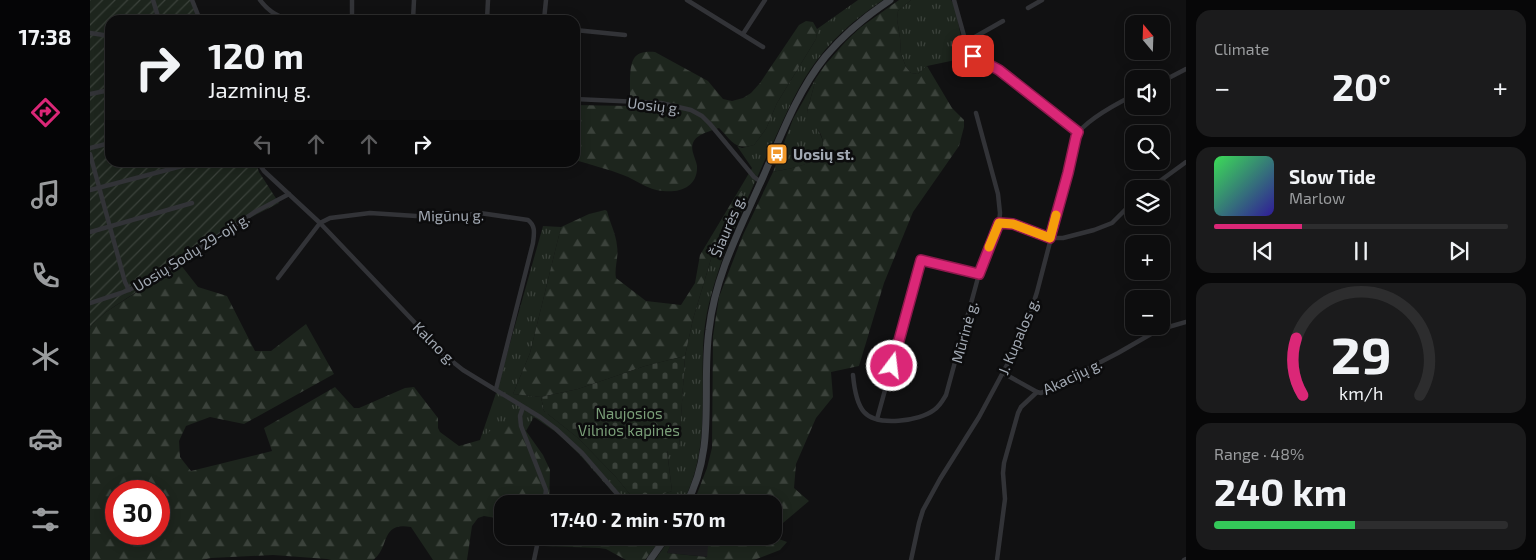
<!DOCTYPE html>
<meta charset="utf-8">
<style>
:root{--surface:#0d0d0e;--page:#1b1b1c;--text:#f1f3f6;--muted:#9a9c9e;--line:#2d2d2e;--accent:#db2777}
body{margin:0;font-family:"Exo 2",sans-serif;background:var(--page);color:var(--text);height:100vh;display:flex;flex-direction:column;font-size:19px;white-space:nowrap}
*{box-sizing:border-box;margin:0}
p{font-size:16px;color:var(--muted)}
.icon{flex:none;width:28px;height:28px;fill:none;stroke:currentColor;stroke-width:2;stroke-linecap:round;stroke-linejoin:round}
.map{position:relative;flex:1;overflow:hidden}
.sheet{display:flex;flex-direction:column;gap:10px;padding:10px;background:#070708;width:350px}
.sheet>*{flex:none}
.top-card{position:absolute;left:15px;top:15px;width:475px;height:152px;border-radius:15px;box-shadow:0 2px 12px #0003,0 0 0 1px var(--line);background:#0d0d0e;color:var(--text);overflow:hidden}
.needle{width:32px;rotate:341deg}
.buttons{position:absolute;left:1035px;top:15px;display:grid;gap:10px}
.buttons a{display:grid;place-items:center;width:45px;height:45px;border-radius:10px;background:var(--surface);box-shadow:0 2px 12px #0003,0 0 0 1px var(--line);font-size:25px}
.speed{position:absolute;left:15px;top:480px;display:flex;gap:10px;font-size:25px;font-weight:700;text-align:center}
.speed>*{display:grid;place-content:center;width:65px;height:65px;border-radius:50%;background:var(--surface);box-shadow:0 2px 12px #0003,0 0 0 1px var(--line);line-height:1}
.speed .limit{border:8px solid #d22;background:#fff;color:#111}
.pin{position:absolute;display:grid;place-items:center;width:42px;height:42px;color:#fff;margin:-21px;border-radius:10px;box-shadow:0 2px 8px #0006}
.me{position:absolute;width:55px;margin:-28px;rotate:15deg;stroke-linejoin:round;filter:drop-shadow(0 0 4px #0008)}
.turn{display:flex;align-items:center;gap:18px;height:105px;padding:0 20px;font-size:22px}
.turn .icon{width:65px;height:65px;stroke-width:2.5}
.turn b{display:block;font-size:35px;line-height:42px}
.lanes{display:flex;align-items:center;height:48px;padding:0 20px;background:#0003;justify-content:center;gap:25px;direction:ltr}
.lanes .off{opacity:.35}
.big{font-size:38px;font-weight:700;line-height:1.1}
.sheet .card{flex:1;display:flex;flex-direction:column;justify-content:center;gap:8px;min-width:0;padding:0 18px;border-radius:15px;background:var(--page)}
.sheet .dial{align-items:center;gap:0}
.dial svg{height:130px;overflow:visible;fill:none;stroke:var(--line);stroke-width:7;stroke-linecap:round;text-anchor:middle}
.dial text{fill:var(--text);stroke:none}
.song{display:flex;align-items:center;gap:15px}
.cover{width:60px;height:60px;border-radius:8px;background:linear-gradient(135deg,hsl(130 70% 55%),hsl(250 70% 35%))}
.played{height:5px;border-radius:2px;background:linear-gradient(90deg,var(--accent) 30%,var(--line) 30%)}
.keys{display:flex;justify-content:space-around;direction:ltr}
.heat{display:flex;justify-content:space-between;align-items:center;font-size:28px;direction:ltr}
.charge{height:8px;border-radius:4px;background:linear-gradient(90deg,#34c759 48%,var(--line) 0)}
.trip{position:absolute;left:404px;top:495px;width:288px;height:50px;border-radius:15px;background:var(--surface);box-shadow:0 2px 12px #0003,0 0 0 1px var(--line);font-weight:700;line-height:50px;text-align:center}
main{display:flex;flex:1;min-height:0}
.dock{display:flex;flex-direction:column;width:90px;justify-content:space-around;align-items:center;background:#050506;color:var(--muted)}
.dock .icon{width:35px;height:35px}
.dock .selected{color:var(--accent)}
.dock b{font-size:22px;color:var(--text)}
.map>svg:first-child{display:block}
.built{fill:#1d1d1f}
.grass{fill:url(#grass-tufts)}
.forest{fill:url(#forest-firs);fill-rule:evenodd}
.cemetery{fill:url(#cemetery-stones)}
.garden{fill:url(#garden-furrows)}
.lines{fill:none;stroke-linecap:round;stroke-linejoin:round}
.street{stroke:#323337;stroke-width:4.5}
.secondary{stroke:#404347;stroke-width:7}
.route-casing{stroke:#8e194d;stroke-width:12}
.route{stroke:#db2777;stroke-width:9}
.slow{stroke:#f59e0b;stroke-width:9}
.labels{text-anchor:middle;dominant-baseline:central;stroke-width:5;stroke-linejoin:round;paint-order:stroke}
.street-label{font-size:15px;fill:#a2a9b3;stroke:#0c0c0d}
.poi-label{font-size:15px;font-weight:bold;fill:#a2a9b3;stroke:#0c0c0d;text-anchor:start}
.park-label{font-size:15px;fill:#7b9f79;stroke:#0c0c0d}
</style>
<main>
<nav class="dock">
<b>17:38</b>
<svg class="icon selected" aria-label="directions" viewBox="0 0 24 24"><path d="M12 3l9 9-9 9-9-9zM9 14v-3h6M13 9l2 2-2 2"/></svg>
<svg class="icon" aria-label="music" viewBox="0 0 24 24"><path d="M9 18V5l10-2v13"/><circle cx="6" cy="18" r="3"/><circle cx="16" cy="16" r="3"/></svg>
<svg class="icon" aria-label="phone" viewBox="0 0 24 24"><path d="M5 4h4l2 5-3 2q2 4 5 5l2-3 5 2v4C11 20 4 13 5 4z"/></svg>
<svg class="icon" aria-label="climate" viewBox="0 0 24 24"><path d="M12 3v18M4 7l16 10M4 17L20 7"/></svg>
<svg class="icon" aria-label="car" viewBox="0 0 24 24"><path d="M5 17H2v-5l4-1 3-4h7l3 4 3 1v5h-3M9 17h6M6 11h13"/><circle cx="7" cy="17" r="2"/><circle cx="17" cy="17" r="2"/></svg>
<svg class="icon" aria-label="filters" viewBox="0 0 24 24"><path d="M4 7h16M4 17h16"/><circle cx="9" cy="7" r="2"/><circle cx="15" cy="17" r="2"/></svg>
</nav>
<div class="map">
<svg width="1096" height="560" viewBox="0 0 1096 560">
<defs>
<pattern id="grass-tufts" width="24" height="20" patternUnits="userSpaceOnUse" patternTransform="scale(1.25)"><rect width="24" height="20" fill="#1d251d"/><path d="M3 7l-1-3M5 7V3M7 7l1-3M15 17l-1-3M17 17v-4M19 17l1-3" fill="none" stroke="#3b423b"/></pattern>
<pattern id="forest-firs" width="22" height="20" patternUnits="userSpaceOnUse" patternTransform="scale(1.25)"><rect width="22" height="20" fill="#1d251d"/><path d="M5 1l3.5 6h-7zM16 11l3.5 6h-7z" fill="#3b423b"/></pattern>
<pattern id="cemetery-stones" width="16" height="16" patternUnits="userSpaceOnUse" patternTransform="scale(1.25)"><rect width="16" height="16" fill="#1d251d"/><path d="M2 7V4a2 2 0 0 1 4 0v3zM10 15v-3a2 2 0 0 1 4 0v3z" fill="#3b423b"/></pattern>
<pattern id="garden-furrows" width="10" height="10" patternUnits="userSpaceOnUse" patternTransform="scale(1.25)"><rect width="10" height="10" fill="#1d251d"/><path d="M-1 1l2-2M0 10L10 0M9 11l2-2" fill="none" stroke="#3b423b"/></pattern>
</defs>
<rect width="100%" height="100%" fill="#111112"/>
<!-- built -->
<polygon class="built" points="584,536 619,536 618,557 577,553"/>
<!-- grass -->
<g class="grass">
<path d="M768,0H793C765,19 739,41 720,70C703,95 692,124 679,151C655,205 620,274 614,333C609,392 622,448 592,504H533L489,454L467,433L444,417L436,431L429,426L390,440L406,393L453,226L471,227L440,353L423,394L451,397L454,411L488,438L525,476L543,498L553,501L582,491L577,450L589,448L595,356L603,319L621,259L653,194L649,190L662,168L647,146L652,148L664,145L676,129L687,103L726,39L727,29Z"/>
<polygon points="821,0 861,0 865,6 875,58 837,66 828,74 821,73 816,67 811,54 810,38 807,19 808,11"/>
<path d="M726,78L717,112C722,120 728,128 731,136C743,164 701,168 683,172L703,119Z"/>
</g>
<!-- forest -->
<g class="forest">
<path d="M809,0H821L808,11L807,19L810,38L811,54L816,67L821,73L828,74L837,66L862,108L874,120V127L869,146L823,212L794,283L769,366L741,372L743,397L726,418L706,464L704,488L719,501L693,523L685,527L684,535L689,539L697,542L690,550L664,560H565L581,537H584L577,553L617,557L619,536H682V504H603L617,468L622,448L623,336L629,297L653,235L683,172C701,168 743,164 731,135C728,127 718,121 717,112L726,78L735,65L756,41L771,27Z"/>
<path d="M716,21L723,22L727,29L726,39L687,103L676,129L664,145C645,151 642,141 629,128C621,131 606,134 603,143C600,150 606,159 607,166C608,186 591,193 573,191C557,190 547,180 533,175C518,169 501,165 485,160V105L540,106C540,97 540,88 540,78C541,60 543,50 565,52L618,81L633,99L642,101L653,98L661,93L670,83L709,25Z"/>
<path d="M649,190L653,194L621,259L603,319L595,356L555,366L488,389L451,397L423,394L440,353L471,227L499,214L515,210L517,211C520,223 526,234 527,246C529,257 524,268 526,278L556,301L591,305L605,283L610,255Z"/>
<path d="M90,264L108,287L137,296L165,351H181L216,324L244,374L154,424L120,417L96,426L89,441L90,457L101,471L182,451L174,428L245,387L264,408H269L315,388L324,387L348,418V428L350,432L369,446L390,440L402,429L424,424L429,426L436,431L453,455L460,470L459,504H412V519L394,516L388,518L382,526L377,560H343L321,527C290,521 300,548 283,560H241L237,559L183,555L121,558L112,560H0V329L3,324L16,312ZM26,491H69V534H26Z"/>
<polygon points="454,536 516,536 527,540 532,536 573,536 555,560 536,560 516,549 509,548 454,546 453,544"/>
</g>
<!-- cemetery -->
<polygon class="cemetery" points="595,356 589,449 577,451 582,491 553,501 543,498 525,476 488,438 454,411 451,397 488,389 555,366"/>
<!-- garden -->
<polygon class="garden" points="0,0 102,0 110,20 20,20 20,162 166,163 169,172 189,203 148,224 16,312 3,324 0,329"/>
<g class="lines">
<!-- street -->
<g class="street">
<polyline points="63,0 69,20"/>
<polyline points="102,0 110,20"/>
<path d="M170,0C178,11 189,18 203,20"/>
<polyline points="597,0 673,47"/>
<polyline points="864,0 878,50 883,56 909,69 988,133"/>
<polyline points="938,8 952,0"/>
<polyline points="262,20 262,0"/>
<polyline points="323,20 324,0"/>
<polyline points="397,20 398,0"/>
<polyline points="454,20 456,0"/>
<polyline points="485,30 535,35"/>
<polyline points="0,33 20,36"/>
<polyline points="653,34 675,0"/>
<polyline points="876,42 913,21"/>
<polyline points="1071,82 1096,69"/>
<polyline points="0,94 20,90"/>
<polyline points="485,99 571,103 601,110 612,116 620,124 664,177 671,182"/>
<polyline points="0,148 20,143"/>
<polyline points="0,154 35,282 39,290"/>
<polyline points="168,162 174,171 230,223 330,328 348,350 373,370 450,417 466,429 492,453 536,504"/>
<polyline points="1059,189 1096,162"/>
<polyline points="0,190 92,166"/>
<polyline points="909,223 923,224 960,238 973,238 1004,230 1022,223 1044,201"/>
<polyline points="0,232 102,203"/>
<path d="M188,278L230,223L240,218L280,213L357,218L390,213L438,220C446,226 444,234 443,243L406,389"/>
<polyline points="0,303 31,293 53,284 75,271 165,212 199,194"/>
<polyline points="913,373 947,392"/>
<path d="M763,375C764,386 766,403 774,412C787,427 830,421 844,410C850,406 853,400 856,395L889,274L909,223L910,213L908,194L886,113"/>
<polyline points="433,407 430,416 431,426 456,490 454,504"/>
<polyline points="787,419 831,260 889,274"/>
<polyline points="444,560 449,536"/>
<path d="M821,560L829,523L833,510L850,479L889,417L918,363L938,320L947,292L978,173L985,137C995,120 1026,104 1044,95"/>
<polyline points="907,560 915,499 913,473 914,463 928,413 931,407 947,392 951,393 957,390 1028,353 1068,330 1096,322"/>
<polyline points="1094,560 1096,559"/>
</g>
<!-- secondary -->
<g class="secondary">
<path d="M596,504C627,448 611,389 619,330C625,275 651,227 673,177C691,136 707,92 735,57C754,34 776,16 800,0"/>
<polyline points="560,560 577,536"/>
</g>
</g>
<g class="lines">
<!-- route casing -->
<g class="route-casing">
<polyline id="route" points="802,366 831,260 889,274 909,223 923,224 960,238 978,173 986,137 988,132 909,70 883,56"/>
</g>
<!-- route -->
<use href="#route" class="route"/>
<!-- slow -->
<polyline class="slow" points="899,247 909,223 923,224 960,238 966,215"/>
</g>
<!-- icons -->
<defs>
<g id="bus-square" transform="scale(1.125)"><rect x="-9" y="-9" width="18" height="18" rx="4" fill="#f29829" stroke="#0c0c0d"/><path d="M-5-6H5V4H4V6H2V4H-2V6H-4V4H-5ZM-3.5-4V0h7V-4ZM-3.5 1.2v1.5H-2V1.2ZM2 1.2v1.5H3.5V1.2Z" fill="#fff"/></g>
</defs>
<g fill-rule="evenodd">
<use href="#bus-square" x="687" y="154"/>
</g>
<g class="labels">
<!-- street labels -->
<g class="street-label">
<text transform="translate(564 105) rotate(7)">Uosių g.</text>
<text transform="translate(361 215) rotate(-1)">Migūnų g.</text>
<text transform="translate(637 226) rotate(-67)">Šiaurės g.</text>
<text transform="translate(101 252) rotate(-32)">Uosių Sodų 29-oji g.</text>
<text transform="translate(874 332) rotate(-75)">Mūrinė g.</text>
<text transform="translate(928 336) rotate(-67)">J. Kupalos g.</text>
<text transform="translate(345 343) rotate(45)">Kalno g.</text>
<text transform="translate(982 376) rotate(-26)">Akacijų g.</text>
</g>
<!-- poi labels -->
<g class="poi-label">
<text x="703" y="154">Uosių st.</text>
</g>
<!-- park labels -->
<g class="park-label">
<text x="539" y="413">Naujosios<tspan x="539" dy="17">Vilnios kapinės</tspan></text>
</g>
</g>
</svg>
<div class="buttons">
<a><svg class="needle" viewBox="-14 -14 28 28"><path d="M0-13l5 13h-10z" fill="#e53935"/><path d="M0 13l5-13h-10z" fill="#9a9c9e"/></svg></a>
<a><svg class="icon" aria-label="sound" viewBox="0 0 24 24"><path d="M4 9h4l5-4v14l-5-4H4zM17 9q2 3 0 6"/></svg></a>
<a><svg class="icon" aria-label="search" viewBox="0 0 24 24"><circle cx="10" cy="10" r="6"/><path d="M15 15l6 6"/></svg></a>
<a><svg class="icon" aria-label="layers" viewBox="0 0 24 24"><path d="M12 4l9 5-9 5-9-5zM3 14l9 5 9-5"/></svg></a>
<a>+</a>
<a>−</a>
</div>
<div class="speed"><div class="limit">30</div></div>
<div class="pin" style="left:883px;top:56px;background:#d93025"><svg class="icon" aria-label="arrive" viewBox="0 0 24 24"><path d="M6 21V4h12l-3 4 3 4H6"/></svg></div>
<svg class="me" style="left:802px;top:366px" viewBox="-20 -20 40 40"><circle r="17" fill="#db2777" stroke="#fff" stroke-width="3"/><path d="M0-11L8 9 0 5-8 9z" fill="#fff"/></svg>
<div class="trip">17:40 · 2 min · 570 m</div>
<div class="top-card">
<div class="turn"><svg class="icon" aria-label="right" viewBox="0 0 24 24"><path d="M7 20v-9h11M14 6l5 5-5 5"/></svg><div><b>120 m</b>Jazminų g.</div></div>
<div class="lanes"><svg class="icon off" aria-label="left" viewBox="0 0 24 24"><path d="M17 20v-9H6M10 6l-5 5 5 5"/></svg><svg class="icon off" aria-label="ahead" viewBox="0 0 24 24"><path d="M12 20V5M6 11l6-6 6 6"/></svg><svg class="icon off" aria-label="ahead" viewBox="0 0 24 24"><path d="M12 20V5M6 11l6-6 6 6"/></svg><svg class="icon" aria-label="right" viewBox="0 0 24 24"><path d="M7 20v-9h11M14 6l5 5-5 5"/></svg></div>
</div>
</div>
<section class="sheet">
<div class="card"><p>Climate</p>
<div class="heat"><a>−</a><b class="big">20°</b><a>+</a></div>
</div>
<div class="card">
<div class="song"><i class="cover"></i><div><b>Slow Tide</b><p>Marlow</p></div></div>
<div class="played"></div>
<div class="keys"><svg class="icon" aria-label="previous" viewBox="0 0 24 24"><path d="M18 5L8 12l10 7zM5 5v14"/></svg><svg class="icon" aria-label="pause" viewBox="0 0 24 24"><path d="M8 5v14M16 5v14"/></svg><svg class="icon" aria-label="next" viewBox="0 0 24 24"><path d="M6 5l10 7-10 7zM19 5v14"/></svg></div>
</div>
<div class="card dial"><svg viewBox="0 0 100 80">
<path d="M14 69A42 42 0 1 1 86 69"/>
<path d="M14 69A42 42 0 0 1 10 34" stroke="#db2777"/>
<text x="50" y="56" font-size="32" font-weight="700">29</text>
<text x="50" y="72" font-size="11">km/h</text>
</svg></div>
<div class="card"><p>Range · 48%</p><b class="big">240 km</b><div class="charge"></div></div>
</section>
</main>
